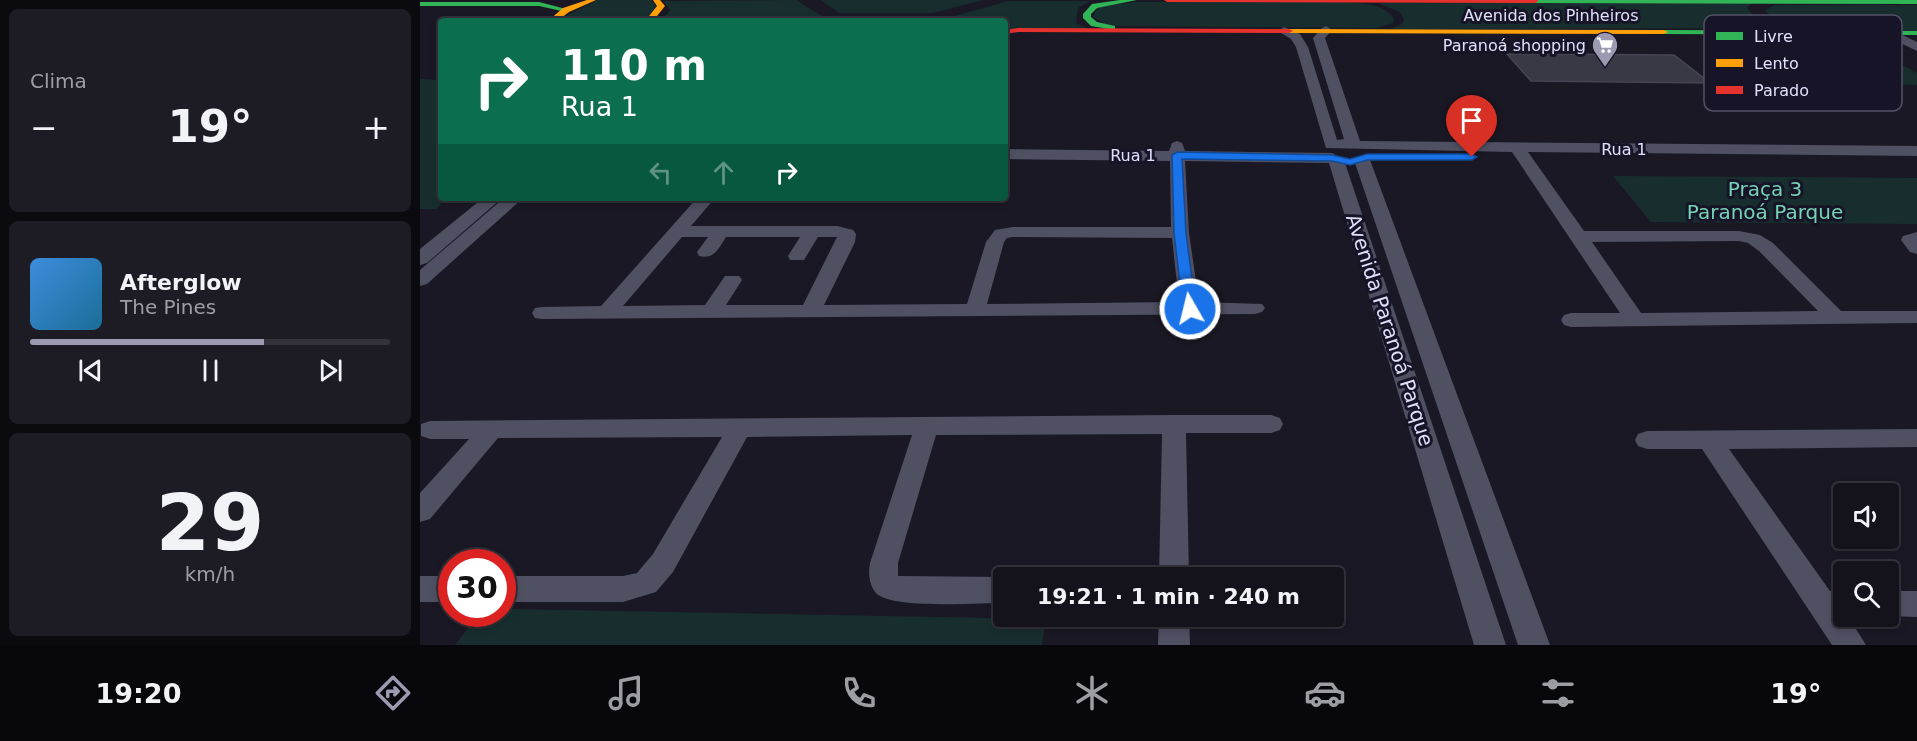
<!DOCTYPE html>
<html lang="pt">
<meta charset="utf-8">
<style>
:root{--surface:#14121b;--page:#1d1b24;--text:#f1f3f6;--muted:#9d9ea3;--line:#33323a;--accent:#9b9ab0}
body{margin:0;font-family:"DejaVu Sans",sans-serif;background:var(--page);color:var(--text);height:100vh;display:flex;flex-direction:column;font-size:22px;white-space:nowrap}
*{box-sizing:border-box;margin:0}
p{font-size:20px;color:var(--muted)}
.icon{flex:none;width:33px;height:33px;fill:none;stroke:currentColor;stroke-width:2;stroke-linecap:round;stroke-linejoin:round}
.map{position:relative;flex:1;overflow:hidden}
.sheet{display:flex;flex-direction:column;gap:9px;padding:9px;background:#0b0a0f;width:420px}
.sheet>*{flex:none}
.banner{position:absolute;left:18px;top:18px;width:570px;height:183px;border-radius:6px;box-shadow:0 3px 9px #0003,0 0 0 2px var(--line);background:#0b6e4f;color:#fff;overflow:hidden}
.fabs{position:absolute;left:1413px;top:483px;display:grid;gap:12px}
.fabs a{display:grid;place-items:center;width:66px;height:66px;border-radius:6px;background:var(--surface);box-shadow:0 3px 9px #0003,0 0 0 2px var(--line);font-size:30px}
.speed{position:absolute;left:18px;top:549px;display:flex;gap:12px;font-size:30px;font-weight:700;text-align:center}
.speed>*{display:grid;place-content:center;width:78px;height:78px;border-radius:50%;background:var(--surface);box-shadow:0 3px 9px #0003,0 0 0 2px var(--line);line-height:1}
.speed .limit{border:9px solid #d22;background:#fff;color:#111}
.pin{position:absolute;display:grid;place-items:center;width:51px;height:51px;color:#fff;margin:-62px -26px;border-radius:50% 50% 50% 0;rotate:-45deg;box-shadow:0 0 6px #0007}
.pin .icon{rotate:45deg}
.me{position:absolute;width:66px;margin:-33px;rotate:352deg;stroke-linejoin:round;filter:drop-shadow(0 0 4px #0008)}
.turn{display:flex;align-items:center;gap:21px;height:126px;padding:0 24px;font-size:27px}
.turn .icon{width:78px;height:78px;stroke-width:2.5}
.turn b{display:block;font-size:42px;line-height:51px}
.lanes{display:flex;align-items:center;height:57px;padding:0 24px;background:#0003;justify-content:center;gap:30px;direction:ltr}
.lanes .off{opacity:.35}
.big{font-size:45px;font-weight:800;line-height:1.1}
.sheet .card{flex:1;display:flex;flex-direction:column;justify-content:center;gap:9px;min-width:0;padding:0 21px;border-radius:9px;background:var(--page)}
.sheet .dial{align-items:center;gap:0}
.dial b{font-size:78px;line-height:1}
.song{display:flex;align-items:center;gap:18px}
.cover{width:72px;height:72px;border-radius:9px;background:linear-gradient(135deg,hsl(210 70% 55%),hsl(200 70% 35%))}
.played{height:6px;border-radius:3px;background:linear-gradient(90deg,var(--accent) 65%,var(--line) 65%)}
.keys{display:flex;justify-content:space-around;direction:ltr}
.heat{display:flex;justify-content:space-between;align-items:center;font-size:33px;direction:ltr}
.trip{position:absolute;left:573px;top:567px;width:351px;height:60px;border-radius:6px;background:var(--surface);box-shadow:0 3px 9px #0003,0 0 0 2px var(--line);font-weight:800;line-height:60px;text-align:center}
.dock{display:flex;height:96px;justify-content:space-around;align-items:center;background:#08070b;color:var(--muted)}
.dock .icon{width:42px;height:42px}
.dock .current{color:var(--accent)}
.dock b{font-size:27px;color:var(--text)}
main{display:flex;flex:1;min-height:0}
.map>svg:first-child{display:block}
.green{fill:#182e2e}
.building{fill:#393845;stroke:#474555;stroke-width:1.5}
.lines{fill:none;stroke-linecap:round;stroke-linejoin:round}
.street{fill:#505063;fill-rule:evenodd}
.fast{fill:#30b455;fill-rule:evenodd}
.slow{fill:#ff9f0a;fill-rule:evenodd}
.jam{fill:#e5322d;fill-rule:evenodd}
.route{fill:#1a73e8;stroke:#114b97;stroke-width:1.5}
.labels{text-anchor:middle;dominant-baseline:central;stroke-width:6;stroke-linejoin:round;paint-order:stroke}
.far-street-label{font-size:16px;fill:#e1e0fb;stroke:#171428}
.far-poi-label{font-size:16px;fill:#e1e0fb;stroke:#171428;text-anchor:end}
.park-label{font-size:20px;fill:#75d2b5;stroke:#171428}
.street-label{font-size:20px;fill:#e1e0fb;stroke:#171428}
.key{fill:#171428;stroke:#545167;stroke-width:1.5}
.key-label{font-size:16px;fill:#e1e0fb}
</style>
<main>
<section class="sheet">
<div class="card"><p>Clima</p>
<div class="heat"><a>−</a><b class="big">19°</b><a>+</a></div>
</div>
<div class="card">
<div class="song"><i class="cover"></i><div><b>Afterglow</b><p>The Pines</p></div></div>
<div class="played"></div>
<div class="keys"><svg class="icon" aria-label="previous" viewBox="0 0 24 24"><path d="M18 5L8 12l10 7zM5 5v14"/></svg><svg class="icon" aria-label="pause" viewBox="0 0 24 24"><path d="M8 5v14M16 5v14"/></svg><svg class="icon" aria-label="next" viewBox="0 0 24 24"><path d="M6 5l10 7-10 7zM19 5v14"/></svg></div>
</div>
<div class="card dial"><b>29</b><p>km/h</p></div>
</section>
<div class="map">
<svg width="1497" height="645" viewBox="0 0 1497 645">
<rect width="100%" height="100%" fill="#1a1824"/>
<!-- green -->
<g class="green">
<polygon points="177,0 231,0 236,6 225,21 136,21"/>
<polygon points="376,0 405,18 401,21 241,21 250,10 243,1"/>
<polygon points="401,0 563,0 513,13 419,13"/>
<polygon points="588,1 670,1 658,8 656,23 669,29 585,32 585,21 526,21 528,18"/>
<path d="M715,2H927C942,4 965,3 974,19L973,23L957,28L688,26L673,17L678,7Z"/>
<path d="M1334,2L1327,7C1333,20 1350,24 1362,28L970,29L982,24L984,19L980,12L958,3Z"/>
<path d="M1354,5H1497V33C1460,32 1371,37 1345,11Z"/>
<polygon points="1456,66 1484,66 1497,73 1497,85 1433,84 1408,68 1459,68"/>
<polygon points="0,79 21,80 21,198 25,198 17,209 0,209"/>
<polygon points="1193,176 1497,178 1497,224 1231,222"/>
<polygon points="83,609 626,619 622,645 35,645 59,614 82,614"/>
</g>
<!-- building -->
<polygon class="building" points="1087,54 1254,55 1290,83 1111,81"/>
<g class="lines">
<!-- street -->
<g class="street">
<path d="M906,26L912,30L905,38L940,141L1497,146V156L1108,152L1164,231H1319L1340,235L1353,243L1421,311H1497V323L1151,327L1144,325L1141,320L1144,315L1151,313H1200L1092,152L906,148L876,47L871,39L858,31L864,27L880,34L888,47L917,140L924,139L893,38L902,28ZM1319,241L1328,243L1339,251L1398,311L1221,313L1172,242Z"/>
<polygon points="1470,29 1497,42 1497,51 1466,36 1466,30"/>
<path d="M757,141L762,143L765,151L912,153L924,160L1086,645H1054L909,163L765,161L769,233L779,302L842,304L845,308L842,312L835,314L122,319L115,318L112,313L115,308L122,307L181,306L277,198H295L271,226H417L433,230L436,234L435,242L404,305L547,304L566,242L575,230L593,227H751L750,161L585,159V149L749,151L752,143ZM262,237H288L277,252L279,256C294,260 299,248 306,237H380L368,256L370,260H384L398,237H417L383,305H306L322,280L319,276H305L285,305L203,306ZM593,237L752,238L759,302L567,304L584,242L587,238Z"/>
<polygon points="942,155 950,160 1130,645 1098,645 934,160"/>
<polygon points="63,198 82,198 7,263 0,265 0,249"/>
<polygon points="84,198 103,198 7,284 0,286 0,270"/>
<polygon points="1497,232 1497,254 1490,252 1481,240 1483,236"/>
<path d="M754,415H851L860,418L863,424L860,430L851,433H766L769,578H739L742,434L516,435L478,563V576L584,577V603C558,603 474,609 457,594C449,586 448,573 450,563L492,435L327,437L253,572L236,592L203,602H82V576H203L217,573L233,554L302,437L78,438L10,519L0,522V493L49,439H10L1,436V424L10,421Z"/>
<polygon points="1497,429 1497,447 1309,449 1410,591 1424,591 1424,616 1428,616 1446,645 1412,645 1282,449 1227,449 1218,446 1215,440 1218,434 1227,431"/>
<rect x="0" y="576" width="32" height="26"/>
<polygon points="1468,591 1497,591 1497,617 1466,616 1468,616"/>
<polygon points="739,616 769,616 770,645 738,645"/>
</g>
<!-- fast -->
<g class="fast">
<polygon points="700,0 717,0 677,8 671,14 671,17 677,22 695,26 695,30 671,26 663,18 663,14 672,4"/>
<polygon points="1112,0 1497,0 1497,4 1115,3"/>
<polygon points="0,2 119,2 150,10 146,12 119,6 0,6"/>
<polygon points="1244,30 1497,31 1497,35 1241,34 1240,32"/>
</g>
<!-- slow -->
<g class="slow">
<polygon points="167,0 176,0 149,12 137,21 128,21 143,8"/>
<polygon points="233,0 240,0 245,6 233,21 225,21 237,6"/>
<polygon points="869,29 1244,30 1248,32 1244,34 866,33 865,31"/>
</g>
<!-- jam -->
<g class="jam">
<polygon points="744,0 1118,0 1118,1 1115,3 747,2"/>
<polygon points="598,28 869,29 873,31 869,33 598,32 585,34 585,30"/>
</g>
</g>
<!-- route -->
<polygon class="route" points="757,152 912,155 930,159 947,154 1052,154 1057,157 1052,160 947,160 930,165 912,161 762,159 766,233 776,309 770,313 763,309 754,233 752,155"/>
<!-- icons -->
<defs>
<g id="supermarket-pin" transform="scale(1.35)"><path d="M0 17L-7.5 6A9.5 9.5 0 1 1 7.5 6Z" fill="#9b9ab0" stroke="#171428"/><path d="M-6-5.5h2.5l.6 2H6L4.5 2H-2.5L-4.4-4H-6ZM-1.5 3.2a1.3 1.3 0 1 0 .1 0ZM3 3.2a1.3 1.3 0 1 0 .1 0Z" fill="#fff"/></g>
</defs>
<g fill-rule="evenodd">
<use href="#supermarket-pin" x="1185" y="45"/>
</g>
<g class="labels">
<!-- far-street labels -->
<g class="far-street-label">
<text x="1131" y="15">Avenida dos Pinheiros</text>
<text x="1204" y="149">Rua 1</text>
<text x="713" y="155">Rua 1</text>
</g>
<!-- far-poi labels -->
<g class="far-poi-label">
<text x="1166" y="45">Paranoá shopping</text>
</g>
<!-- park labels -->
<g class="park-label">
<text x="1345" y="189">Praça 3<tspan x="1345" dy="23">Paranoá Parque</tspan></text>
</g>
<!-- street labels -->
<g class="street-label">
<text transform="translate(970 330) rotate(72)">Avenida Paranoá Parque</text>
</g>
</g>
<!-- legend -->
<rect x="1284" y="15" width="198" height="96" rx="9" class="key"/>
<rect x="1296" y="32" width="27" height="8" fill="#30b455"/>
<rect x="1296" y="59" width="27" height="8" fill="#ff9f0a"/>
<rect x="1296" y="86" width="27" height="8" fill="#e5322d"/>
<g class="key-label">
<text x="1334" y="42">Livre</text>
<text x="1334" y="69">Lento</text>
<text x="1334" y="96">Parado</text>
</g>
</svg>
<div class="fabs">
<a><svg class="icon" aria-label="sound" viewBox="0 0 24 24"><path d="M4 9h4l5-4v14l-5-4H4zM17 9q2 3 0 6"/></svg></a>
<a><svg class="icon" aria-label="search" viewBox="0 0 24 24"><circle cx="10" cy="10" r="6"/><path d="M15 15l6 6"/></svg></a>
</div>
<div class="speed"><div class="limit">30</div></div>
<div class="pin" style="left:1052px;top:157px;background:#d93025"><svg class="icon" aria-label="arrive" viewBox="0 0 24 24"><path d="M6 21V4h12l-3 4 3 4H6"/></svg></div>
<svg class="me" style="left:770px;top:309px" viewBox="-20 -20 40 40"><circle r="17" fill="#1a73e8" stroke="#fff" stroke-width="3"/><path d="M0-11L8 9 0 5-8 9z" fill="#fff"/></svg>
<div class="trip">19:21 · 1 min · 240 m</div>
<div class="banner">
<div class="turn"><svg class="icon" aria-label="right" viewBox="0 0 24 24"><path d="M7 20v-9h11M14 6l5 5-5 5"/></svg><div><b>110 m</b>Rua 1</div></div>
<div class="lanes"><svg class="icon off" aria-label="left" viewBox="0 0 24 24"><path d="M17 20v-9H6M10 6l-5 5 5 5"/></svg><svg class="icon off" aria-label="ahead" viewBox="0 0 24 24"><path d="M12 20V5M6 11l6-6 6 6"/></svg><svg class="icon" aria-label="right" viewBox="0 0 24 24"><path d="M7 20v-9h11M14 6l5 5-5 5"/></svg></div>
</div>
</div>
</main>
<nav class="dock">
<b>19:20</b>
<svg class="icon current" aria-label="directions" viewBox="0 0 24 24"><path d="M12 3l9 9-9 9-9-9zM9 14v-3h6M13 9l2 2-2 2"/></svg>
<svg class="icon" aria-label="music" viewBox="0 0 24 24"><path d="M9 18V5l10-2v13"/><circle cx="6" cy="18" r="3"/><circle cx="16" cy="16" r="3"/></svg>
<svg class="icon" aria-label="phone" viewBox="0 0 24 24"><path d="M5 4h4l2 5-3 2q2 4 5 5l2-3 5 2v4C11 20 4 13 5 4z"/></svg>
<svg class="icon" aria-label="climate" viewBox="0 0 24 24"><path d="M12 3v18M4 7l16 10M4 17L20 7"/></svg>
<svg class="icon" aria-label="car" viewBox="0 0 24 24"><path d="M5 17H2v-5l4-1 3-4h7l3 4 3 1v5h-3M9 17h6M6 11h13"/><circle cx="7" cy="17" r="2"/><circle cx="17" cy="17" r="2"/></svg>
<svg class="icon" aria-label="filters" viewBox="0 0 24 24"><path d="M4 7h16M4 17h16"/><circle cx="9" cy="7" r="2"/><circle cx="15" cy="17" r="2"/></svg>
<b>19°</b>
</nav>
